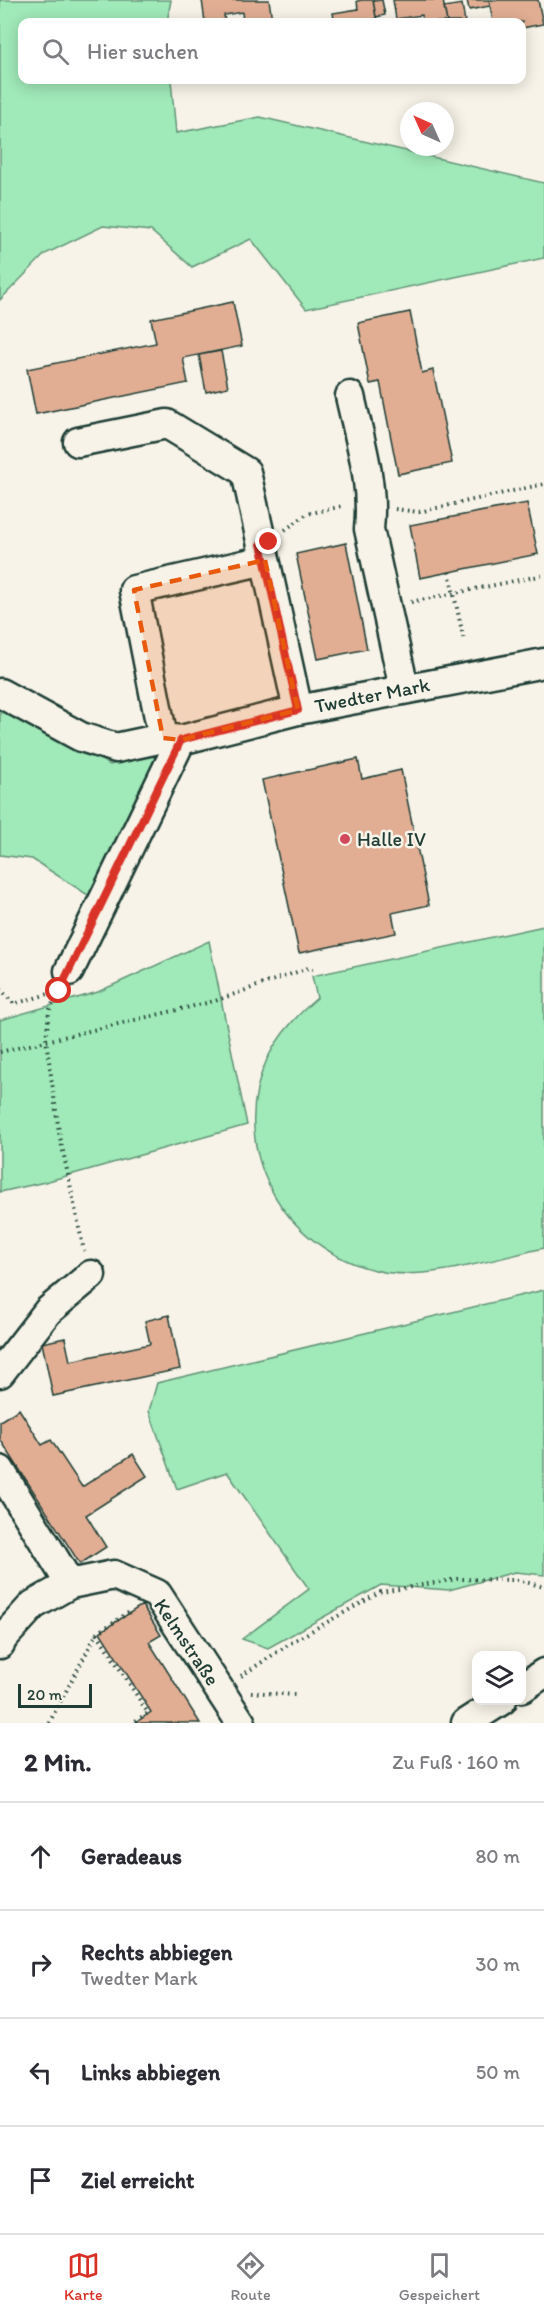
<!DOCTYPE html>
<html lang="de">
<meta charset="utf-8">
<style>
:root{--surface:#fff;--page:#f2f2f3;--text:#2b2b33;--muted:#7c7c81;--line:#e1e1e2;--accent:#d93025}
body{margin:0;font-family:Itim,sans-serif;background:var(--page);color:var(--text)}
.controls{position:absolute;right:18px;bottom:18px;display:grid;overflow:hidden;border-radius:12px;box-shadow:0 3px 15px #0003}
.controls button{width:54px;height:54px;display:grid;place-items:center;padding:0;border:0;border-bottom:2px solid var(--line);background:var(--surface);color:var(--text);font:30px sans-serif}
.compass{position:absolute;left:400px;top:102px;width:54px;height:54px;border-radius:50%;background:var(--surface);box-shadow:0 3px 15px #0003;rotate:315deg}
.scale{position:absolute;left:18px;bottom:15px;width:74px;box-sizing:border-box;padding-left:6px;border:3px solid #1f3d34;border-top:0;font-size:16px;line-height:21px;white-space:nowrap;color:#1f3d34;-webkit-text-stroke:4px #f7f3e8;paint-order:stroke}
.stop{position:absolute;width:18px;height:18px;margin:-14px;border:4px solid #d93025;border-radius:50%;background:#fff}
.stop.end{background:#d93025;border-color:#fff;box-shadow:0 2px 6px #0008}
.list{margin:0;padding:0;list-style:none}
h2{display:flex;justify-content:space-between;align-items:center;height:78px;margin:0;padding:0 24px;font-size:26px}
h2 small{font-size:20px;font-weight:400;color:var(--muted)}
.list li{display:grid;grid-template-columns:39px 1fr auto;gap:18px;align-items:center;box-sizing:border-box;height:108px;padding:0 24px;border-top:2px solid var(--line)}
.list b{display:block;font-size:22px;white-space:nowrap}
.list p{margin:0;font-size:20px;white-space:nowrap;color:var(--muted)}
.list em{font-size:20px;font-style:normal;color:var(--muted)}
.icon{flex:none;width:33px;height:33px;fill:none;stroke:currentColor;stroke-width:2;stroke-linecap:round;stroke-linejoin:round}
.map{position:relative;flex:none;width:544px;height:1723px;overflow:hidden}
.search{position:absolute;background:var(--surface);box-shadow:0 3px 15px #0003;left:18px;right:18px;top:18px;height:66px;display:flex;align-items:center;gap:15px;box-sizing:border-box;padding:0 21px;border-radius:12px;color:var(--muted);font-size:22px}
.sheet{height:510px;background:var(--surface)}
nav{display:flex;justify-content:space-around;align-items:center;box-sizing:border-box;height:84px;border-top:2px solid var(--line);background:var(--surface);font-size:16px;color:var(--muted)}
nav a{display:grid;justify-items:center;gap:3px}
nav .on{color:var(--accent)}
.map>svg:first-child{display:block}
</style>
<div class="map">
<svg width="544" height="1723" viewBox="0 0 544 1723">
<rect width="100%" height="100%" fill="#f7f3e8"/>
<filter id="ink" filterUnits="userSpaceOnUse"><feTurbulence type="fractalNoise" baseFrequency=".0167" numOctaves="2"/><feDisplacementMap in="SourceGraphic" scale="12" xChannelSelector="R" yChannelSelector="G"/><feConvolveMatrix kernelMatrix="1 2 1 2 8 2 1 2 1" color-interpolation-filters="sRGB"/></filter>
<g filter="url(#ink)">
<path fill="#a0e9b8" stroke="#609376" stroke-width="1.5" d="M 0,0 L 171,0 L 167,22 L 22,22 L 22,80 L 171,80 L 176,133 L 260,117 L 544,183 L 544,258 L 306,309 L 251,239 L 192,267 L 151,231 L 103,226 L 45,254 L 0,300 Z
M 0,704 L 110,765 L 147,754 L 163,761 L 97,901 L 32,859 L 0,855 Z
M 544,926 L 544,1248 C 498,1258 424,1282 379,1271 C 284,1251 225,1148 268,1057 C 280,1033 297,1015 317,998 L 312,976 Z
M 209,941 L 247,1125 L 45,1182 L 0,1192 L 0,1020 L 98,992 Z
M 544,1290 L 544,1575 L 515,1572 L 449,1590 L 381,1585 L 268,1648 L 242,1639 L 309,1589 L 227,1472 L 177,1489 L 149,1411 L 157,1383 Z"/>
<path fill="#e1ae94" stroke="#1f3d34" stroke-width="1.5" d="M 202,0 L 269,0 L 272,20 L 269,20 L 270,22 L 243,22 L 242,12 L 224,15 L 225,22 L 205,22 Z
M 362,0 L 373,0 L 377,22 L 314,22 L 334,19 L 333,13 L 358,9 L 357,1 Z
M 382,0 L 385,15 L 376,17 L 373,1 Z
M 393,0 L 443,0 L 447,22 L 423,22 L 422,15 L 396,19 Z
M 467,0 L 489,0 L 490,6 L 469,10 Z
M 489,0 L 538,0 L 543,24 L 522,28 L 522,22 L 493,22 Z
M 462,4 L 465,22 L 447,22 L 444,7 Z
M 233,302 L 242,346 L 183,358 L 188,383 L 36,414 L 27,369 L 156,343 L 151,319 Z
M 410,312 L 422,373 L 433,370 L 452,463 L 398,474 L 380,382 L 370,384 L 358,323 Z
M 221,351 L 228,387 L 206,392 L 199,355 Z
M 527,503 L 538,554 L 420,578 L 410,525 Z
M 346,543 L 367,649 L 318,659 L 296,554 Z
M 358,759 L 362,779 L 401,770 L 429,905 L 392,913 L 396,933 L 299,953 L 262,780 Z
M 169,1315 L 180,1369 L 53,1396 L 42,1343 L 65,1338 L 70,1361 L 150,1344 L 145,1321 Z
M 19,1409 L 42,1445 L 51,1440 L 82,1487 L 133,1454 L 147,1476 L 86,1515 L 106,1547 L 80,1564 L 0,1439 L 0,1421 Z
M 142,1605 L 161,1635 L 149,1642 L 200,1723 L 135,1723 L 151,1712 L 100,1632 Z"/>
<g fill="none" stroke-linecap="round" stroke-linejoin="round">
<defs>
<path id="minor" d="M 350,396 C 360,441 374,484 369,529 L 404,688
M 78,442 L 167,424 L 246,472 L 298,710
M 0,693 L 81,737 L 116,748 L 163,738 L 181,740 L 298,710 L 544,663
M 163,738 L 134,590 L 265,560
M 69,971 L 181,740
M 0,1373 L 48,1311 L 91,1275
M 0,1470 L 70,1584
M 0,1644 L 3,1638 L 33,1605 L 70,1584 L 114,1575 L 157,1594 L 241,1723
M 522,1688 L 544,1673
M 466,1723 L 502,1700"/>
</defs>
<use href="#minor" stroke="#1f3d34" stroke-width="33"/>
<path stroke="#1f3d34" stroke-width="4" stroke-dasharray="1.5 4.5" stroke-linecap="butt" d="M 395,509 L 419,512 L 544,484
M 285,530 L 307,514 L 343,506
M 449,572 L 464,640
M 411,602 L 544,575
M 0,989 L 14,1004 L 55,992
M 58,992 L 49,1011 L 46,1040 L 59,1132 L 84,1251
M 0,1052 L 215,1001 L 308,968 L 313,969
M 97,1633 L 148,1713 L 132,1723
M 241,1676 L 297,1639 L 381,1592 L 457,1579 L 518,1580 L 544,1587
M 251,1692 L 296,1695
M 49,1723 L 97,1633 L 131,1611"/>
<use href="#minor" stroke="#f7f3e8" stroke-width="28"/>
</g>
</g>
<g fill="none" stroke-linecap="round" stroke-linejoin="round" filter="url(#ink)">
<path stroke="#d93025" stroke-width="8" d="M 59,991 L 181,740 L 298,710 L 261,544 L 269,542"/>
</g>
<path fill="#e8590c" fill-opacity="0.2" stroke="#e8590c" stroke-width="4.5" stroke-dasharray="12 8" stroke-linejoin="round" d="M 265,560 L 298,710 L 181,740 L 163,738 L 134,590 Z"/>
<circle fill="#d1495b" stroke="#f7f3e8" stroke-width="2" cx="345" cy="839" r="6"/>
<g text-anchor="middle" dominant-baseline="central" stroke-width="5" stroke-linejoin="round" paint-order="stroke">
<g font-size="20" fill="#1f3d34" stroke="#f7f3e8">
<text transform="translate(372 695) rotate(-11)">Twedter Mark</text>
<text transform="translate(187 1642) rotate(56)">Kelmstraße</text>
</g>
<g font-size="20" fill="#1f3d34" stroke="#f7f3e8" text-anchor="start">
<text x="357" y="839">Halle IV</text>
</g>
</g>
</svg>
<div class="controls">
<button><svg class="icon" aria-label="layers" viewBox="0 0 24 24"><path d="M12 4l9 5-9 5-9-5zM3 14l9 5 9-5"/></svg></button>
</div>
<svg class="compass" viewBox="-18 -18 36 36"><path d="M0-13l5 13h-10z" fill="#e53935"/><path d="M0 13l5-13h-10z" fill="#7c7c81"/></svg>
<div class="scale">20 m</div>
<div class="stop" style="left:59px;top:991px"></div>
<div class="stop end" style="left:269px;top:542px"></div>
<div class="search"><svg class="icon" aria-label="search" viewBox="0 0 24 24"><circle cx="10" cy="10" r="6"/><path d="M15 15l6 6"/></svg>Hier suchen</div>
</div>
<section class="sheet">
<h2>2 Min.<small>Zu Fuß · 160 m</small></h2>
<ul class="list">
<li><svg class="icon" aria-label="ahead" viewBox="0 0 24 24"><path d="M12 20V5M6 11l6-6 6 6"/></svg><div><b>Geradeaus</b></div><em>80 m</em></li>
<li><svg class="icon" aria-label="right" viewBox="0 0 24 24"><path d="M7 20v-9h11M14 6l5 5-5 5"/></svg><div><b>Rechts abbiegen</b><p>Twedter Mark</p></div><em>30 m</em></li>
<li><svg class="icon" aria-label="left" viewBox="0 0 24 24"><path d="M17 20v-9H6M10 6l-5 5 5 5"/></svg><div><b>Links abbiegen</b></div><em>50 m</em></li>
<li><svg class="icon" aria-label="arrive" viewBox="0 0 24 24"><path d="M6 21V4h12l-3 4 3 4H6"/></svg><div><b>Ziel erreicht</b></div></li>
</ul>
</section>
<nav>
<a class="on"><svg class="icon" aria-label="map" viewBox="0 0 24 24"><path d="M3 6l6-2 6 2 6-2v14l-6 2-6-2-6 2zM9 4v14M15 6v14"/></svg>Karte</a>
<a><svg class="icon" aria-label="directions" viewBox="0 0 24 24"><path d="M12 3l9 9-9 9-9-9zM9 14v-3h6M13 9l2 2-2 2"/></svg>Route</a>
<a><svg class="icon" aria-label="saved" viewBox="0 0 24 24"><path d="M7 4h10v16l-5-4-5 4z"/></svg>Gespeichert</a>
</nav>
